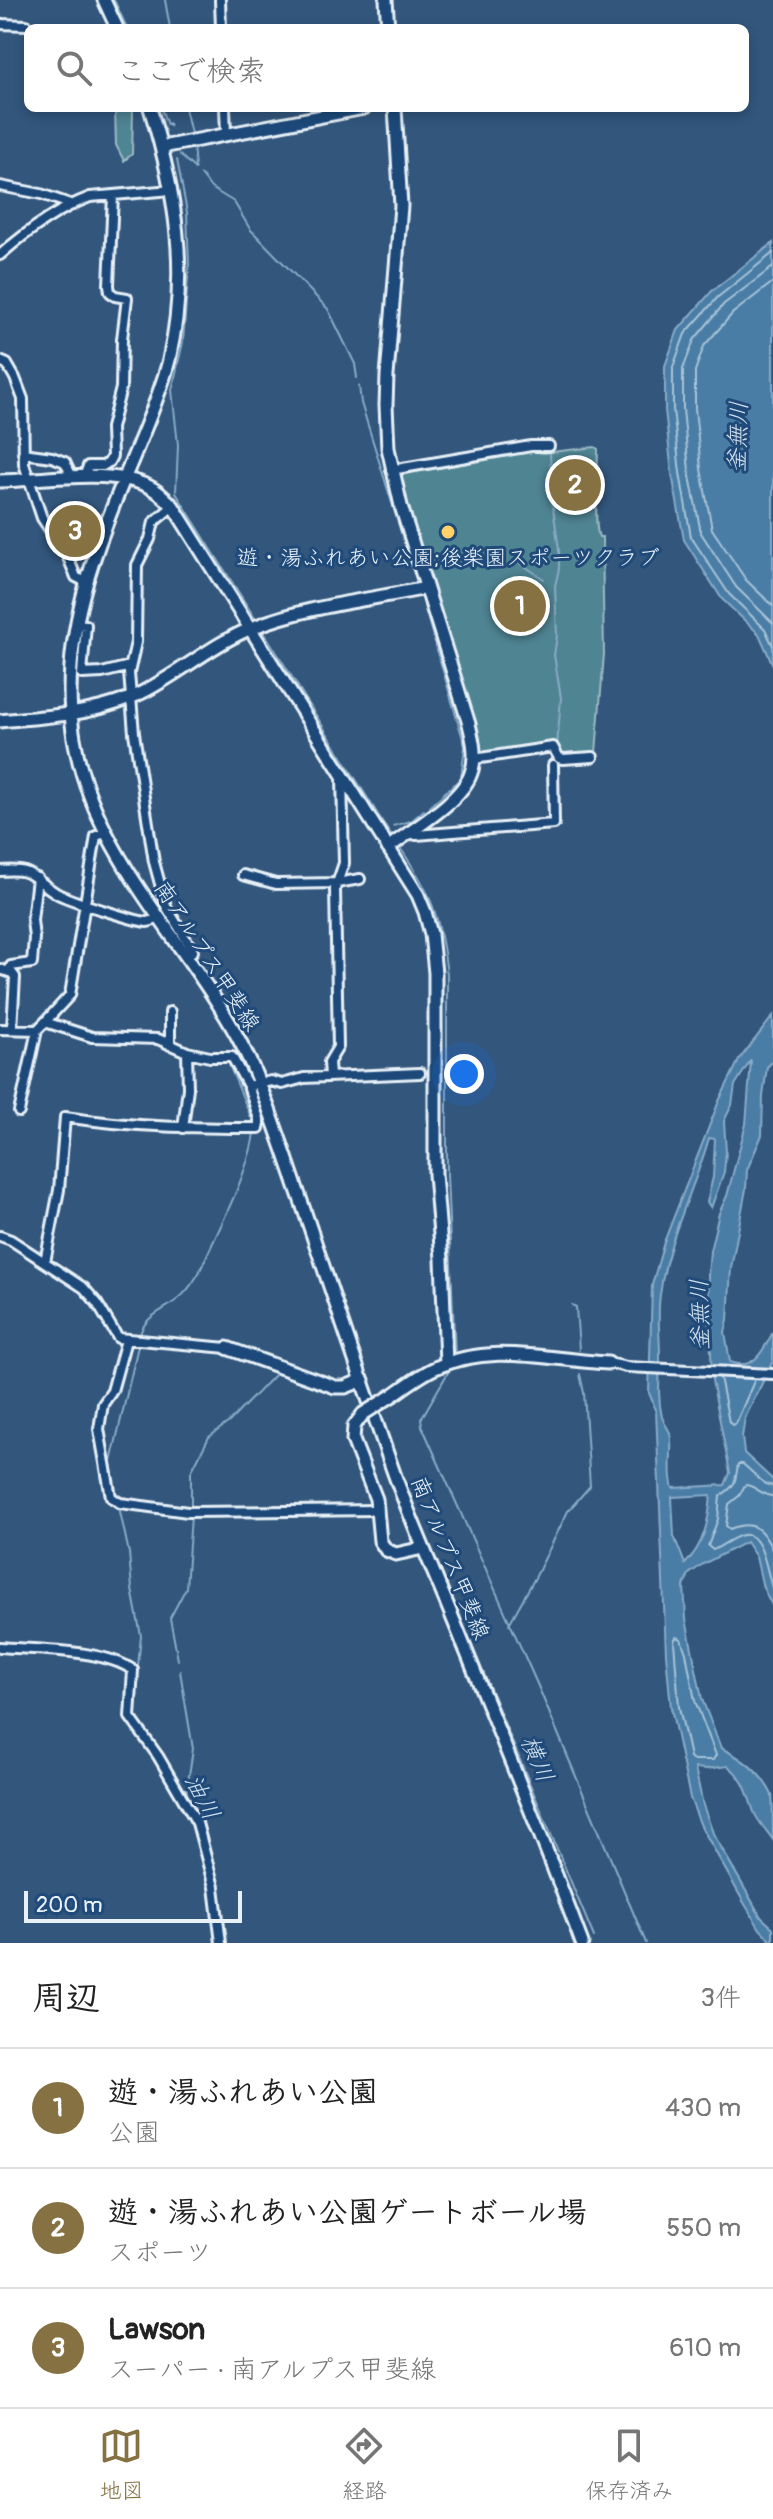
<!DOCTYPE html>
<html lang="ja">
<meta charset="utf-8">
<style>
:root{--surface:#fff;--page:#f6f6f6;--text:#222;--muted:#767676;--line:#e0e0e0;--accent:#857141}
body{margin:0;font-family:Pangolin,"Klee One",sans-serif;background:var(--page);color:var(--text)}
.scale{position:absolute;left:24px;bottom:20px;width:218px;box-sizing:border-box;padding-left:8px;border:4px solid #e8f1f8;border-top:0;font-size:22px;line-height:28px;white-space:nowrap;color:#e8f1f8;-webkit-text-stroke:6px #1f4a7a;paint-order:stroke}
.you{position:absolute;left:464px;top:1074px;width:28px;height:28px;margin:-20px;border:6px solid #fff;border-radius:50%;background:#1a73e8;box-shadow:0 0 0 12px #1a73e833}
.badge{display:grid;place-items:center;width:52px;height:52px;border-radius:50%;background:var(--accent);color:#fff;font-size:26px;font-weight:700}
.pin{position:absolute;translate:-50% -50%;border:4px solid #fff;box-shadow:0 2px 8px #0006}
.list{margin:0;padding:0;list-style:none}
h2{display:flex;justify-content:space-between;align-items:center;height:104px;margin:0;padding:0 32px;font-size:34px}
h2 small{font-size:26px;font-weight:400;color:var(--muted)}
.list li{display:grid;grid-template-columns:52px 1fr auto;gap:24px;align-items:center;box-sizing:border-box;height:120px;padding:0 32px;border-top:2px solid var(--line)}
.list b{display:block;font-size:30px;white-space:nowrap}
.list p{margin:0;font-size:26px;white-space:nowrap;color:var(--muted)}
.list em{font-size:26px;font-style:normal;color:var(--muted)}
.icon{flex:none;width:44px;height:44px;fill:none;stroke:currentColor;stroke-width:2;stroke-linecap:round;stroke-linejoin:round}
.map{position:relative;flex:none;width:773px;height:1943px;overflow:hidden}
.search{position:absolute;background:var(--surface);box-shadow:0 4px 12px #0003;left:24px;right:24px;top:24px;height:88px;display:flex;align-items:center;gap:20px;box-sizing:border-box;padding:0 28px;border-radius:12px;color:var(--muted);font-size:30px}
.sheet{height:464px;background:var(--surface)}
nav{display:flex;justify-content:space-around;align-items:center;box-sizing:border-box;height:112px;border-top:2px solid var(--line);background:var(--surface);font-size:22px;color:var(--muted)}
nav a{display:grid;justify-items:center;gap:4px}
nav .on{color:var(--accent)}
.map>svg:first-child{display:block}
</style>
<div class="map">
<svg width="773" height="1943" viewBox="0 0 773 1943">
<rect width="100%" height="100%" fill="#32567c"/>
<filter id="ink" filterUnits="userSpaceOnUse"><feTurbulence type="fractalNoise" baseFrequency=".0125" numOctaves="2"/><feDisplacementMap in="SourceGraphic" scale="16" xChannelSelector="R" yChannelSelector="G"/><feConvolveMatrix kernelMatrix="1 2 1 2 8 2 1 2 1" color-interpolation-filters="sRGB"/></filter>
<g filter="url(#ink)">
<path fill="#4f8492" stroke="#9cbac5" stroke-width="2" d="M 115,108 L 131,108 L 133,112 L 132,154 L 124,161 L 116,145 Z
M 595,447 L 598,449 C 598,468 593,524 599,537 L 602,537 L 604,654 L 596,753 L 562,755 L 559,748 L 481,754 L 406,504 L 399,475 L 532,451 L 543,453 Z"/>
<path fill="#497da6" stroke="#89abc7" stroke-width="2" fill-rule="evenodd" d="M 773,243 L 773,665 L 759,634 L 722,599 L 684,540 L 672,474 L 665,410 L 665,366 L 678,330 L 712,291 Z
M 773,1016 L 773,1061 L 767,1067 L 763,1096 L 762,1135 L 747,1170 L 746,1189 L 731,1268 L 728,1320 L 725,1332 L 730,1362 C 754,1371 763,1351 773,1332 L 773,1361 L 745,1418 L 742,1437 L 744,1453 L 773,1480 L 773,1607 L 763,1588 L 756,1557 L 746,1542 L 703,1564 L 689,1574 L 684,1586 L 686,1619 L 702,1699 L 721,1748 C 742,1758 762,1773 772,1795 C 773,1807 773,1827 773,1840 C 767,1831 758,1822 754,1812 C 747,1793 745,1779 728,1766 L 706,1769 L 695,1768 L 703,1805 L 713,1833 L 761,1917 L 773,1928 L 773,1943 L 760,1929 L 743,1901 L 701,1826 L 690,1798 L 671,1708 L 666,1654 L 656,1410 L 649,1393 L 652,1285 L 664,1242 L 719,1101 L 739,1060 ZM 751,1060 L 746,1124 L 727,1196 L 719,1213 L 710,1251 L 708,1275 L 712,1380 L 730,1473 L 725,1485 L 673,1488 C 667,1469 674,1446 670,1433 C 668,1428 664,1423 662,1417 C 657,1396 660,1377 660,1356 C 660,1336 657,1315 660,1295 C 667,1239 694,1191 709,1138 L 715,1139 L 713,1177 L 707,1202 L 711,1208 L 724,1172 L 726,1152 L 724,1121 L 732,1105 L 735,1085 ZM 711,1495 C 709,1520 704,1545 685,1564 L 674,1536 L 672,1497 Z"/>
<g fill="none" stroke-linecap="round" stroke-linejoin="round">
<path stroke="#a8c3d7" stroke-width="2" d="M 773,253 L 718,297 L 685,334 L 673,367 L 673,409 L 680,473 L 691,537 L 729,594 L 765,629 L 773,646
M 773,267 L 724,304 L 694,340 L 683,369 L 683,409 L 689,471 L 701,533 L 736,587 L 773,623
M 773,282 L 733,313 L 704,346 L 695,371 L 695,408 L 701,469 L 712,529 L 746,580 L 773,606
M 720,1377 L 729,1422 L 732,1425 L 736,1423 L 755,1379
M 773,1486 L 765,1484 L 743,1464 L 738,1464 C 735,1483 736,1486 720,1496 L 718,1519 L 708,1546 L 713,1550 C 722,1546 733,1537 743,1535 C 764,1531 767,1577 773,1590
M 773,1496 C 762,1496 755,1485 745,1485 L 739,1496 L 729,1504 L 726,1526 L 730,1529 C 755,1519 763,1530 773,1551
M 676,1637 L 681,1639 L 686,1653 L 695,1701 L 716,1755 L 713,1760 L 693,1760 L 690,1757 L 679,1707 L 674,1641 Z"/>
<path stroke="#89abc7" stroke-width="2" d="M 114,0 L 127,28
M 165,0 L 170,28
M 161,108 L 167,125 L 169,123 L 170,126
M 185,108 L 192,138
M 193,144 L 195,168
M 180,155 L 195,169
M 177,160 L 187,212 L 189,265 L 183,342 L 172,390 L 178,445 L 176,493 L 256,620
M 201,175 L 211,188 L 234,202 L 250,229 L 328,309 L 355,364 L 357,378
M 359,386 L 361,403 L 414,574
M 550,451 L 552,500 L 559,550 L 559,569 L 555,586 L 557,636 L 554,655 L 561,698 L 557,746
M 517,561 L 544,579
M 424,606 L 465,746 L 461,778 L 430,806
M 262,629 L 392,837
M 393,826 L 411,821 L 424,810
M 398,845 C 432,892 440,917 447,974 L 447,1175 L 455,1355
M 230,1067 L 253,1122
M 572,1305 L 576,1307 L 579,1350
M 140,1335 C 145,1315 164,1311 178,1299 C 187,1292 193,1283 199,1273 C 216,1234 249,1173 254,1133
M 450,1369 L 421,1419 L 422,1426 L 538,1686 L 646,1943
M 115,1496 L 111,1462 L 138,1346
M 119,1507 L 129,1553 L 132,1589 L 141,1636 L 138,1666
M 191,1508 L 191,1472 L 209,1437 L 229,1422 L 277,1372
M 450,1593 L 594,1937
M 509,1624 L 536,1576 L 568,1511 L 590,1486 L 584,1393 L 580,1374
M 178,1660 L 170,1618 L 186,1588 L 191,1516
M 180,1671 L 193,1749 L 186,1795
M 134,1712 L 149,1737
M 178,1783 L 199,1819
M 202,1825 L 218,1886 L 226,1943"/>
<defs>
<path id="street" d="M 220,0 L 221,28
M 0,24 L 26,25
M 225,108 L 226,134
M 0,186 L 41,194 L 73,205
M 0,255 C 25,233 58,209 90,197 L 172,190
M 0,361 L 7,364 L 15,378 L 23,399 L 24,464 L 42,518 L 67,555 L 76,577 L 86,582
M 23,453 L 52,457 L 65,462 L 72,477
M 391,470 L 531,446 L 549,446
M 84,477 L 88,466 L 103,466 L 109,462 L 112,456 L 111,428 L 121,388 L 122,339 L 127,298 L 115,296 L 110,292 L 109,285 L 113,195
M 173,506 L 154,522 L 150,539 L 137,565 L 136,642 L 129,673 L 134,733 L 154,862 L 166,906 L 193,951 L 185,956
M 76,624 L 86,625 L 82,674 L 102,673 L 130,666
M 474,759 L 553,747 L 559,758 L 563,759 L 593,757
M 408,832 L 416,835 L 554,824 L 553,765
M 0,871 C 35,868 30,877 56,893 C 68,900 135,921 147,922 C 150,922 157,919 160,918
M 243,875 L 276,884 L 337,883 L 360,879
M 0,969 L 12,973 L 15,977 L 12,1029
M 9,972 L 11,966 L 32,963 L 34,938 L 32,920 L 37,878
M 45,1022 L 70,995 L 96,836 L 106,833
M 0,1029 L 37,1030
M 170,1045 L 170,1012
M 330,1076 L 329,1062 L 338,1047 L 335,889 L 344,863 L 342,777
M 19,1112 L 37,1030 L 45,1022 L 92,1037 L 158,1039 L 187,1052 L 210,1057 L 232,1057 L 248,1086 L 271,1081 L 282,1084 L 304,1078 L 420,1073
M 183,1128 L 188,1088 L 187,1052
M 0,1236 L 11,1240 L 84,1288 L 97,1303 L 118,1338 L 227,1348
M 45,1262 L 59,1190 L 65,1117 C 129,1127 194,1128 259,1128 L 259,1119 L 248,1086
M 126,1340 L 112,1391 L 103,1404 L 99,1429 L 111,1497 L 120,1503 L 188,1512 L 378,1510
M 608,1363 L 627,1367 L 773,1374
M 0,1647 C 37,1650 103,1649 133,1670 L 130,1717 L 158,1756 L 197,1823 L 214,1887 L 221,1943"/>
<path id="secondary" d="M 104,0 L 117,28
M 386,0 L 388,28
M 150,108 C 176,193 189,272 169,360 C 161,392 147,423 135,453 C 97,544 57,638 74,738 C 95,866 201,952 252,1066 C 270,1108 284,1152 299,1195 C 331,1289 362,1383 395,1476 C 414,1528 437,1579 458,1631 C 500,1735 543,1838 582,1943
M 162,147 L 364,108
M 0,481 C 39,480 108,469 143,484 C 155,488 164,497 173,506 L 418,895 L 425,912 L 431,934 L 435,973 L 435,1174 L 442,1259 L 446,1364
M 0,721 C 48,716 99,715 143,692 C 180,673 214,643 254,627 C 308,606 369,600 426,588
M 388,848 C 411,830 462,801 471,773 C 477,757 473,740 469,724 L 401,506 L 388,448 L 386,405 L 387,376 L 401,206 L 395,108
M 227,1348 L 335,1387 L 345,1387 L 363,1380
M 393,1395 C 407,1385 420,1375 435,1368 C 492,1342 549,1360 608,1363
M 363,1414 L 354,1426 L 353,1440 L 376,1499 L 380,1541 L 386,1550 L 396,1554 L 423,1548"/>
</defs>
<use href="#street" stroke="#e8f1f8" stroke-width="14"/>
<use href="#secondary" stroke="#e8f1f8" stroke-width="17"/>
<use href="#street" stroke="#1f4a7a" stroke-width="8"/>
<use href="#secondary" stroke="#1f4a7a" stroke-width="11"/>
<defs>
<path id="secondary-bridge" d="M 363,1414 L 393,1395"/>
</defs>
<use href="#secondary-bridge" stroke="#e8f1f8" stroke-width="17" stroke-linecap="butt"/>
<use href="#secondary-bridge" stroke="#1f4a7a" stroke-width="11"/>
</g>
</g>
<circle fill="#ffd166" stroke="#1f4a7a" stroke-width="3" cx="448" cy="532" r="8"/>
<g text-anchor="middle" dominant-baseline="central" stroke-width="6" stroke-linejoin="round" paint-order="stroke">
<g font-size="22" fill="#e8f1f8" stroke="#1f4a7a">
<text x="448" y="558">遊・湯ふれあい公園;後楽園スポーツクラブ</text>
</g>
<g font-size="22" fill="#e8f1f8" stroke="#1f4a7a">
<text transform="translate(207 956) rotate(57)">南アルプス甲斐線</text>
<text transform="translate(450 1558) rotate(68)">南アルプス甲斐線</text>
</g>
<g font-size="24" font-style="italic" fill="#d0e0ec" stroke="#1f4a7a">
<text transform="translate(738 437) rotate(-88)">釜無川</text>
<text transform="translate(700 1315) rotate(-91)">釜無川</text>
<text transform="translate(537 1759) rotate(67)">横川</text>
<text transform="translate(202 1797) rotate(63)">油川</text>
</g>
</g>
</svg>
<div class="scale">200 m</div>
<div class="you"></div>
<div class="pin badge" style="left:520px;top:606px">1</div>
<div class="pin badge" style="left:575px;top:485px">2</div>
<div class="pin badge" style="left:75px;top:531px">3</div>
<div class="search"><svg class="icon" aria-label="search" viewBox="0 0 24 24"><circle cx="10" cy="10" r="6"/><path d="M15 15l6 6"/></svg>ここで検索</div>
</div>
<section class="sheet">
<h2>周辺<small>3件</small></h2>
<ul class="list">
<li><span class="badge">1</span><div><b>遊・湯ふれあい公園</b><p>公園</p></div><em>430 m</em></li>
<li><span class="badge">2</span><div><b>遊・湯ふれあい公園ゲートボール場</b><p>スポーツ</p></div><em>550 m</em></li>
<li><span class="badge">3</span><div><b>Lawson</b><p>スーパー · 南アルプス甲斐線</p></div><em>610 m</em></li>
</ul>
</section>
<nav>
<a class="on"><svg class="icon" aria-label="map" viewBox="0 0 24 24"><path d="M3 6l6-2 6 2 6-2v14l-6 2-6-2-6 2zM9 4v14M15 6v14"/></svg>地図</a>
<a><svg class="icon" aria-label="directions" viewBox="0 0 24 24"><path d="M12 3l9 9-9 9-9-9zM9 14v-3h6M13 9l2 2-2 2"/></svg>経路</a>
<a><svg class="icon" aria-label="saved" viewBox="0 0 24 24"><path d="M7 4h10v16l-5-4-5 4z"/></svg>保存済み</a>
</nav>
